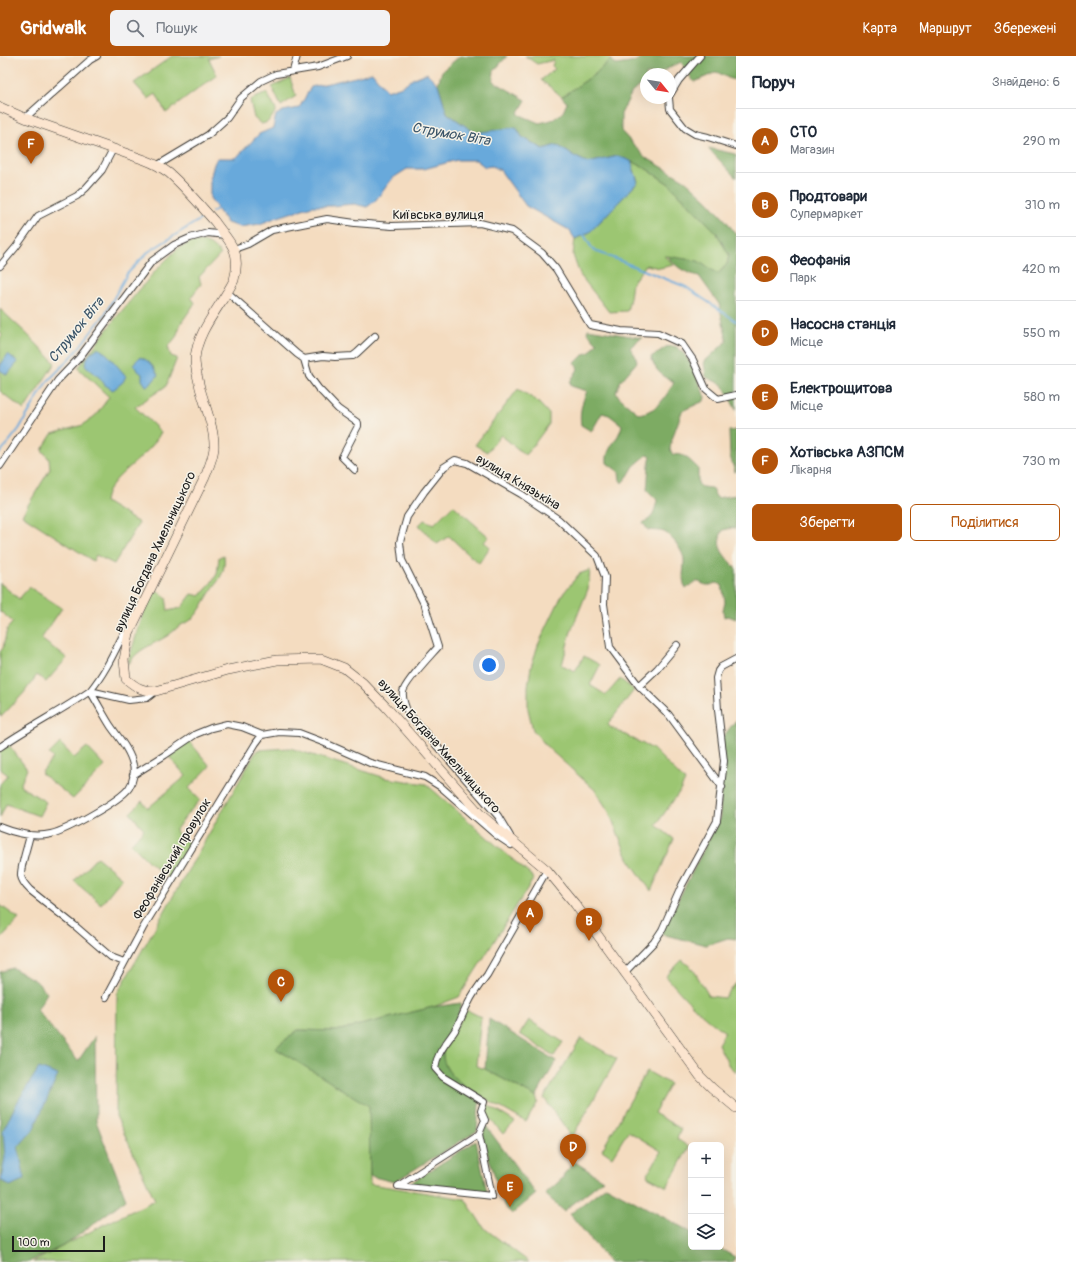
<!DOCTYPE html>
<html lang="uk">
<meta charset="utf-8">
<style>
:root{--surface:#fff;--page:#f2f2f3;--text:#1f2937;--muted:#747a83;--line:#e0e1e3;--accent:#b45309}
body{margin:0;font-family:Pangolin,sans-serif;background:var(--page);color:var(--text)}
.controls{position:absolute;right:12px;bottom:12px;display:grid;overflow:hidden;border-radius:6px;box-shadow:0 4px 16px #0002}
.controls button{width:36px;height:36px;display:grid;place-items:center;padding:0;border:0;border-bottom:1px solid var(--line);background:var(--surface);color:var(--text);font:20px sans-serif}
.compass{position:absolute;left:640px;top:12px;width:36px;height:36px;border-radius:50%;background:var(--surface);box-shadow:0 4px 16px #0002;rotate:120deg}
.scale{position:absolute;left:12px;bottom:10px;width:93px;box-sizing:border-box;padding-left:4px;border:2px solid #1c1c1c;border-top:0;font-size:11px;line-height:14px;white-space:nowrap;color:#1c1c1c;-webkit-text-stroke:3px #f7f3e8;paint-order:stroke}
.you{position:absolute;left:489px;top:609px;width:14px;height:14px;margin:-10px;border:3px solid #fff;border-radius:50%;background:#1a73e8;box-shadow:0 0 0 6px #1a73e833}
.badge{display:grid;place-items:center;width:26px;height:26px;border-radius:50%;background:var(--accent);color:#fff;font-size:13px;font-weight:700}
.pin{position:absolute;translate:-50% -33px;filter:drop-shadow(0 1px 2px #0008)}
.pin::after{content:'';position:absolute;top:21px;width:14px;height:12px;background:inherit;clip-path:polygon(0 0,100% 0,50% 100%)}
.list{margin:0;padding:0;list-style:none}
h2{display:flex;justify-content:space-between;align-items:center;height:52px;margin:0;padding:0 16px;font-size:17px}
h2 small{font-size:13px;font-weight:400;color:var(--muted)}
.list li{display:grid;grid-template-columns:26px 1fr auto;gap:12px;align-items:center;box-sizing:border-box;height:64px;padding:0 16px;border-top:1px solid var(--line)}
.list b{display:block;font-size:15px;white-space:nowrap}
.list p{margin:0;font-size:13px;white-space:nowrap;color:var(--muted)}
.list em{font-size:13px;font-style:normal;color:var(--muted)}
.actions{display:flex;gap:8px;padding:12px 16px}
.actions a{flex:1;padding:9px 0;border:1px solid var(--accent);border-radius:6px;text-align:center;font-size:14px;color:var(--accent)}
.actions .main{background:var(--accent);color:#fff}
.icon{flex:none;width:22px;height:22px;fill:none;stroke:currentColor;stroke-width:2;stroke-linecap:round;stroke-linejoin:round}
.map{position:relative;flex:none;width:736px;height:1206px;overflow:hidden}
header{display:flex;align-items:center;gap:24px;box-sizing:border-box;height:56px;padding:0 20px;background:var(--accent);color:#fff}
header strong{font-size:19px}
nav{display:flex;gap:22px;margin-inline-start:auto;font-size:14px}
.search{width:280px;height:36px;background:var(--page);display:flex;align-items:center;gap:10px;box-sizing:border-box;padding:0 14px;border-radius:6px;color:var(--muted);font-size:15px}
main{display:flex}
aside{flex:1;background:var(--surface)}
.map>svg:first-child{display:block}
</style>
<header>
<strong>Gridwalk</strong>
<div class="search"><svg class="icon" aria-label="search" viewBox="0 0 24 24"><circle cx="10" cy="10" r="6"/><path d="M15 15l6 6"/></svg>Пошук</div>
<nav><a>Карта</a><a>Маршрут</a><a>Збережені</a></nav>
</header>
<main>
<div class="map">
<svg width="736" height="1206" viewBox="0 0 736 1206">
<rect width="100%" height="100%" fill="#f7f3e8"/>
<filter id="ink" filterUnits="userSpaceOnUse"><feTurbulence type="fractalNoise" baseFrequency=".025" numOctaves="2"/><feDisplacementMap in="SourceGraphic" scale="8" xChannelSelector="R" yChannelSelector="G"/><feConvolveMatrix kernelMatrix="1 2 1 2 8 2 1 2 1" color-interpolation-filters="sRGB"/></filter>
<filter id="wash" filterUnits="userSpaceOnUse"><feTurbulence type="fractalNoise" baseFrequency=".012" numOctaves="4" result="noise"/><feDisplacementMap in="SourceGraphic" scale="16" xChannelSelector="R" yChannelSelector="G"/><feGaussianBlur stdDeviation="0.9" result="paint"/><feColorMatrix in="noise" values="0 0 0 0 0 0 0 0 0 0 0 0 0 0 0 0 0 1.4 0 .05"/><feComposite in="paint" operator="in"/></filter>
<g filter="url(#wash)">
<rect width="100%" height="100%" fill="#f4dcc0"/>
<path fill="#9cc672" stroke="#5c7147" d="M 172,0 L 219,0 L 209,3 L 217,19 L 166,57 L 156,38 L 148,43 L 134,27 Z
M 525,0 L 582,0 L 584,1 L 586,0 L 608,0 L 611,3 L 595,18 L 562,41 C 555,34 548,30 541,24 L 555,13 L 552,10 L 554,4 L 537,8 Z
M 290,22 L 296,40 L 281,50 L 272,31 Z
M 267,37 L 276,54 C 272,61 270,67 261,68 L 254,62 L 250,44 Z
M 631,105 L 642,110 L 669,128 L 716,176 L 729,199 L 727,208 L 718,218 C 701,208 683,203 664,200 L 674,209 L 660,212 L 646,209 L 632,227 L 630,242 L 627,255 L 609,256 L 580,219 L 573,199 L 575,183 L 590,176 L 638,126 Z
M 190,186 C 208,185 208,187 221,198 L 199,221 L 201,228 L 191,241 L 195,247 L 181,267 L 176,281 L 168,291 L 171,300 L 177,302 L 166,330 L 135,351 L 161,376 C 157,383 152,391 146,396 C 133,410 107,425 105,446 L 139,467 L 114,508 L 96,499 L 93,505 L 22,459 L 50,413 L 49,403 L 42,394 L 52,378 L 83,369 L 96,359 L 109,341 L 78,312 L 115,263 L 156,214 L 176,194 Z
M 0,253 L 27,278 L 55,307 L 24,354 L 0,335 L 0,284 L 2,278 L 0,276 Z
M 518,333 L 536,344 L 549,358 L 549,368 L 532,391 L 525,399 L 501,379 L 487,396 L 475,389 Z
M 453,449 L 489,481 L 484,486 L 490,491 L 479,507 L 468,498 L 449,480 L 437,488 L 419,469 L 424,464 L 434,468 Z
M 224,499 C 226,516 220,522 211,535 C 205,544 200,556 192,563 C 189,566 185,567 181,569 C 176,572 172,577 167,580 C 151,590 138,592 128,609 L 129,602 L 144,555 L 155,533 L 166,541 L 168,555 L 181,552 L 192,538 L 200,540 L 209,530 L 217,518 L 219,501 Z
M 590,514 L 588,533 L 571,575 L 562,609 L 575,615 L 584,600 L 600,609 L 590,629 L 606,639 L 620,623 L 634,634 L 608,668 L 610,671 L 653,693 L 685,725 L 680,735 L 656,769 L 674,783 L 651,835 L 628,802 L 609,756 L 595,734 L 548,692 L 533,674 L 528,653 L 528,630 L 531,611 L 538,589 L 562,539 L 579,518 Z
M 0,527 L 19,543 L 29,531 L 62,552 L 41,583 L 67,602 L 46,626 L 37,619 L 23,638 L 2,660 L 0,659 L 0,596 L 3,592 L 7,573 L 13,566 L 1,556 L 0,557 Z
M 189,685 L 210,710 L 189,732 L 200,744 L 185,761 L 175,775 L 191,789 L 170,823 L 149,806 L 131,788 L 144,773 L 130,757 L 142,745 L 148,752 L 186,720 L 169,701 Z
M 60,687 L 74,702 L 87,691 L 105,710 L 73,743 L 41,717 L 53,702 L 49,698 Z
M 9,689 L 27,713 L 20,730 L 46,746 L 39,760 L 6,748 L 0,762 L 0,728 L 8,719 L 0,713 L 0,695 Z
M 290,692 L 386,722 L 426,728 L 534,822 L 459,941 L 433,951 L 336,975 L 298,974 L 275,992 L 370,1050 L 370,1128 L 465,1143 L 484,1172 L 529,1206 L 33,1206 L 105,1168 L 155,1144 L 116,1060 L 117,938 L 257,694 Z
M 97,801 L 122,822 L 101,848 L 74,825 Z
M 0,849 L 19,863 L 0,883 Z
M 682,904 L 693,913 L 709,940 L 724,942 L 736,927 L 736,1016 L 729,1010 L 718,988 L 725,976 C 702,961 683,941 666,920 Z
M 467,954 L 481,961 L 476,1010 L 485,1013 L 536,1041 L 538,1046 L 526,1066 L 465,1031 L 450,1018 L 443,1005 L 443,992 Z
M 529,964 L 563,986 L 554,1000 L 520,978 Z
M 581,982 L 617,1003 L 572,1081 L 544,1042 Z
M 647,1015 L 670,1028 L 654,1057 L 681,1073 L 677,1083 L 689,1091 L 667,1131 L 647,1120 L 661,1095 L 628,1075 L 612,1101 L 602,1094 Z
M 488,1049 L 515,1066 L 503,1078 L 484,1056 Z"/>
<path fill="#7dab64" stroke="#4c6440" d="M 460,0 L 507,0 L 494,15 L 493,25 L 526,44 L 518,58 L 539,67 L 548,65 L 554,63 L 563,56 L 567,47 L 562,41 L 595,18 L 611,3 L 616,9 L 630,7 L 649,0 L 736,0 L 736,24 L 730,23 L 717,16 L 694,26 L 681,6 L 657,18 L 646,18 L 646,26 L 632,36 L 621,58 L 621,75 L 645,101 L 686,125 L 707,144 L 728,167 L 736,179 L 736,354 L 723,329 L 706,321 L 704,306 L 727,285 L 719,248 L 699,220 C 685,217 676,211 667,200 L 698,205 L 718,218 L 727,208 L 729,199 L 716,176 L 669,128 L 642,110 L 618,100 L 588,107 L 572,99 L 557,89 L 543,93 L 522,81 L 516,72 L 475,77 L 447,57 L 438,28 L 442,15 Z
M 708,92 L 735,98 L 736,100 L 736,122 Z
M 588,273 L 642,282 L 636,286 L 630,292 L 635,299 L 637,306 L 620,326 L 616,336 L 619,341 L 639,358 C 658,355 665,342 674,326 C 660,318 656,316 651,301 L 666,291 L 675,290 C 691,300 698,324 705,341 L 704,345 L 682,355 C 678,368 672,380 670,393 L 673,399 C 684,396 690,405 698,412 L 698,428 L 702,431 L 711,432 L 717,442 L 736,439 L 736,472 L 732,472 L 723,474 C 713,492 726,500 736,513 L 736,563 L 728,560 L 724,561 L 723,555 L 725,546 L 722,529 L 716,527 C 714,527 712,529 710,529 C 698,530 701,519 686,533 C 681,524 684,515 684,505 C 685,497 671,479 664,476 C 659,474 653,475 648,474 L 643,467 C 644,466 646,465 648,464 C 654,459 656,450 657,444 L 647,434 L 649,409 L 651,400 L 648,398 L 634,410 L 628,420 L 622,427 L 620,424 L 619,416 L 607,407 C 605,391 619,385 622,369 L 609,359 L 602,357 L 593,373 L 591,375 L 581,369 C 579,357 582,346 587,335 L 571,330 L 570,326 L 578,313 L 575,307 L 583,299 L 590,296 L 597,287 L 587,276 Z
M 736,374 L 736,416 L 735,416 L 730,400 L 729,375 Z
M 736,664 L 736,883 L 728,882 L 706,889 L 661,878 L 720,761 L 722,682 Z
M 13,912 L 36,925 L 47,937 L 37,954 L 78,1005 L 95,980 L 96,1065 L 126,1143 L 67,1188 L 29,1206 L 0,1206 L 0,916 Z
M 461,947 C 459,957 457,968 453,977 C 450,983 443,987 443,993 C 440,1017 464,1030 482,1040 L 479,1049 L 477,1075 L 394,1126 L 370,1120 L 369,1050 L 275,992 L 298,974 L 336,975 L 433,951 Z
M 489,963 L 556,1005 L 536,1041 L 485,1013 Z
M 486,1070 L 536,1138 L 512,1158 L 504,1149 L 482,1080 Z
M 476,1085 L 487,1136 L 409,1128 Z
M 575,1106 L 603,1124 L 564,1155 L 545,1138 L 564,1121 L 563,1119 Z
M 606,1130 L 691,1176 L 691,1191 L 717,1191 L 735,1201 L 733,1206 L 609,1206 L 570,1158 Z"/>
<path fill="#68a9db" stroke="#42627c" d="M 372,16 L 387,35 L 402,30 L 414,22 L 427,17 L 438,28 L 447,57 L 475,77 L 516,71 L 522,81 L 543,93 L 557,89 L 572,99 L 588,107 L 618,100 L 631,105 L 638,126 L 590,176 L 575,183 L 569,174 L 526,150 L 500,114 L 492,110 L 485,111 L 476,104 L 457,104 L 424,113 L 407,113 L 393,122 L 375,145 L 367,151 L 354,148 L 332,150 L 312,150 L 275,162 L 260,168 L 240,171 L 227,167 L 210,142 L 210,123 L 214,108 L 217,102 L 236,102 L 259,78 L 273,72 L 276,59 L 283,55 L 299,52 L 311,31 L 360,20 Z
M 98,292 L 107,298 L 126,320 L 123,326 L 113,334 L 105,329 L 100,322 L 85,309 C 86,301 92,295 98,292 Z
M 8,298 L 18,306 L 7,319 L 0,314 L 0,310 Z
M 140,301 C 150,305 153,310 158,319 L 150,329 L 146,330 L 142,324 L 142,318 L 137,314 L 133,308 Z
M 39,1012 L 58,1019 L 33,1074 L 18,1091 L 25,1123 L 10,1130 L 1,1124 L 5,1101 L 3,1074 L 18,1045 Z"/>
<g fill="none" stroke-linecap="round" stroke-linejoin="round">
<path stroke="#68a9db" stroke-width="2" d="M 212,156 L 219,152
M 583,177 L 593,194 L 686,231 L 736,265
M 0,397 L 19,373 L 46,327 L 74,298 L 105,258 L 127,218 L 148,196 L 201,163"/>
</g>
</g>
<g filter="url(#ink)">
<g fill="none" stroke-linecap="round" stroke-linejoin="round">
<defs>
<path id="street" d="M 293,15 L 297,0
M 670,39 L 679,24 L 700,0
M 669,42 L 670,53 L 685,72 L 695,78 L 708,81 L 736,90
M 25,62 L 90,4 L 97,0
M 158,109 L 208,79 L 227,62 L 241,42 L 261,25 L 276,18 L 318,11 L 347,0
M 234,193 L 248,188 L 272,174 L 327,163 L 355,167 L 392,170 L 480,167 L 512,175 L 542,197 L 556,213 L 590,269 L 621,275 L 658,277 L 682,288 L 693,304 L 706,333 L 718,343 L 736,339
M 0,210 L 16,191 L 38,160 L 77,140 L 86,132 L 102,114 L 113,93
M 227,236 L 297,298 L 304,303 L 309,320 L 318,332 L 338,353 L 358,367 L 358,370 L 342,401 L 355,414
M 304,303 L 323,300 L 335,301 L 353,300 L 357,297 L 375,280
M 0,410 L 58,324 L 79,302 L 152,205 L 174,189 L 190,182 L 208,177 L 225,179
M 639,630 L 657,613 L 677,589
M 0,691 C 29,671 61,655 90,635 L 129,644 L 147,642 L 156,635
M 133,719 L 165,699 L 196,678 L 211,672 L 227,668 L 242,671 L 262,679 L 279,676 L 299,677 L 325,687 L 370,707 L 425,721 L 441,731 L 496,779 L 511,789
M 0,771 C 15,777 34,782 51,778 C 67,774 120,745 129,732 C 133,726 135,716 133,709 C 130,694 118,681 110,669 C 103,658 97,646 90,635 C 104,618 113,599 123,579 L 129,577
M 30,779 C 28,789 20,811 21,820 C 22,826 26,830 30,834 L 74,869 L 111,901 L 124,906
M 510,780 L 498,760 L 408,657 C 405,650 402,643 403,636 C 405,626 431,599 438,591 L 425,550 L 402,504 L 400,486 L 407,461 L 424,436 L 444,411 L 455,404 L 467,407 L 521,438 L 558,463 L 597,500 L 605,521 L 604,548 L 610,591 L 639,630 L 669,659 L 722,731
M 624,917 L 654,886 L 662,874 L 682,829 L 717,765 L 724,705 L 718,654 L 716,622 L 718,615 L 721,611 L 736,603
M 106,941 L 143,872 L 256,687 L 262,679
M 479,1078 L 492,1140 L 398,1130 L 479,1078 L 485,1064 L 481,1055 L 484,1046 L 443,1021 L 435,1012 C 437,995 449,985 457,971 C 461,963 464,955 468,948 C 473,937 480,928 487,919 L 547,814"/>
<path id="secondary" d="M 0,51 L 25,62 L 145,104 C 153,107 161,111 169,117 C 186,132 200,149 215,166 C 221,175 230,184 234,194 C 238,204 237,213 234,224 C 222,249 197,274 195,303 C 195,313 198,322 200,332 C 205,350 215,374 214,392 C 213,402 209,411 205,421 L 129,577 L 124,604 L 126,623 C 137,632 142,635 156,635 L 228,614 L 277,604 L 321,603 L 344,612 L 363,627 L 386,651 L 480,758 L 547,814 L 575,848 L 700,1020 L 712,1032 L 736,1052"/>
</defs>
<use href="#street" stroke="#3c3935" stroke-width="8"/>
<use href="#secondary" stroke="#3c3935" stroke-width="10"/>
<use href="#street" stroke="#fff" stroke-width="6"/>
<use href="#secondary" stroke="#fce5cf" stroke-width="9"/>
</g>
</g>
<g text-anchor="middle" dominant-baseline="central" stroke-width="3" stroke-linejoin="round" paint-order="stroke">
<g font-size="13" fill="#1c1c1c" stroke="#f7f3e8">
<text x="438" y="159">Київська вулиця</text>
<text transform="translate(518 426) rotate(31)">вулиця Князькіна</text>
<text transform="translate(155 496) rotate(-65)">вулиця Богдана Хмельницького</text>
<text transform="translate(439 690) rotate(48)">вулиця Богдана Хмельницького</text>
<text transform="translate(172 803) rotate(-59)">Феофанівський провулок</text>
</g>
<g font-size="14" font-style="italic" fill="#3a5468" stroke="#f7f3e8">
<text transform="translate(451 78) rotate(10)">Струмок Віта</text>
<text transform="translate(76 274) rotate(-51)">Струмок Віта</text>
</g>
</g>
</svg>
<div class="controls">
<button>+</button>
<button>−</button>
<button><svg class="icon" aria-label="layers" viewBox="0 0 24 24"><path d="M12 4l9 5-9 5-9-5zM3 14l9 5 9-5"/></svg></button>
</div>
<svg class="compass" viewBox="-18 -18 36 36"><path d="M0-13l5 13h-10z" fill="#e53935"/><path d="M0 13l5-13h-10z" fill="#747a83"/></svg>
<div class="scale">100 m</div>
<div class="you"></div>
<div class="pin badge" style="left:530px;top:877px">A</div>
<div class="pin badge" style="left:589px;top:885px">B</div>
<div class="pin badge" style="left:281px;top:946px">C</div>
<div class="pin badge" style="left:573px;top:1111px">D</div>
<div class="pin badge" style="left:510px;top:1151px">E</div>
<div class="pin badge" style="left:31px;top:108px">F</div>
</div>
<aside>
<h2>Поруч<small>Знайдено: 6</small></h2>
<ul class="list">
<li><span class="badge">A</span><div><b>СТО</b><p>Магазин</p></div><em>290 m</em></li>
<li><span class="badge">B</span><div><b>Продтовари</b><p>Супермаркет</p></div><em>310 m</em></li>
<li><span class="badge">C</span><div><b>Феофанія</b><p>Парк</p></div><em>420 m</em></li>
<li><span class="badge">D</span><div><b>Насосна станція</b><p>Місце</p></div><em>550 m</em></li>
<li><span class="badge">E</span><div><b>Електрощитова</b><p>Місце</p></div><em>580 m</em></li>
<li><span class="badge">F</span><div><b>Хотівська АЗПСМ</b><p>Лікарня</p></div><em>730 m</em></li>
</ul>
<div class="actions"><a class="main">Зберегти</a><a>Поділитися</a></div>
</aside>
</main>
